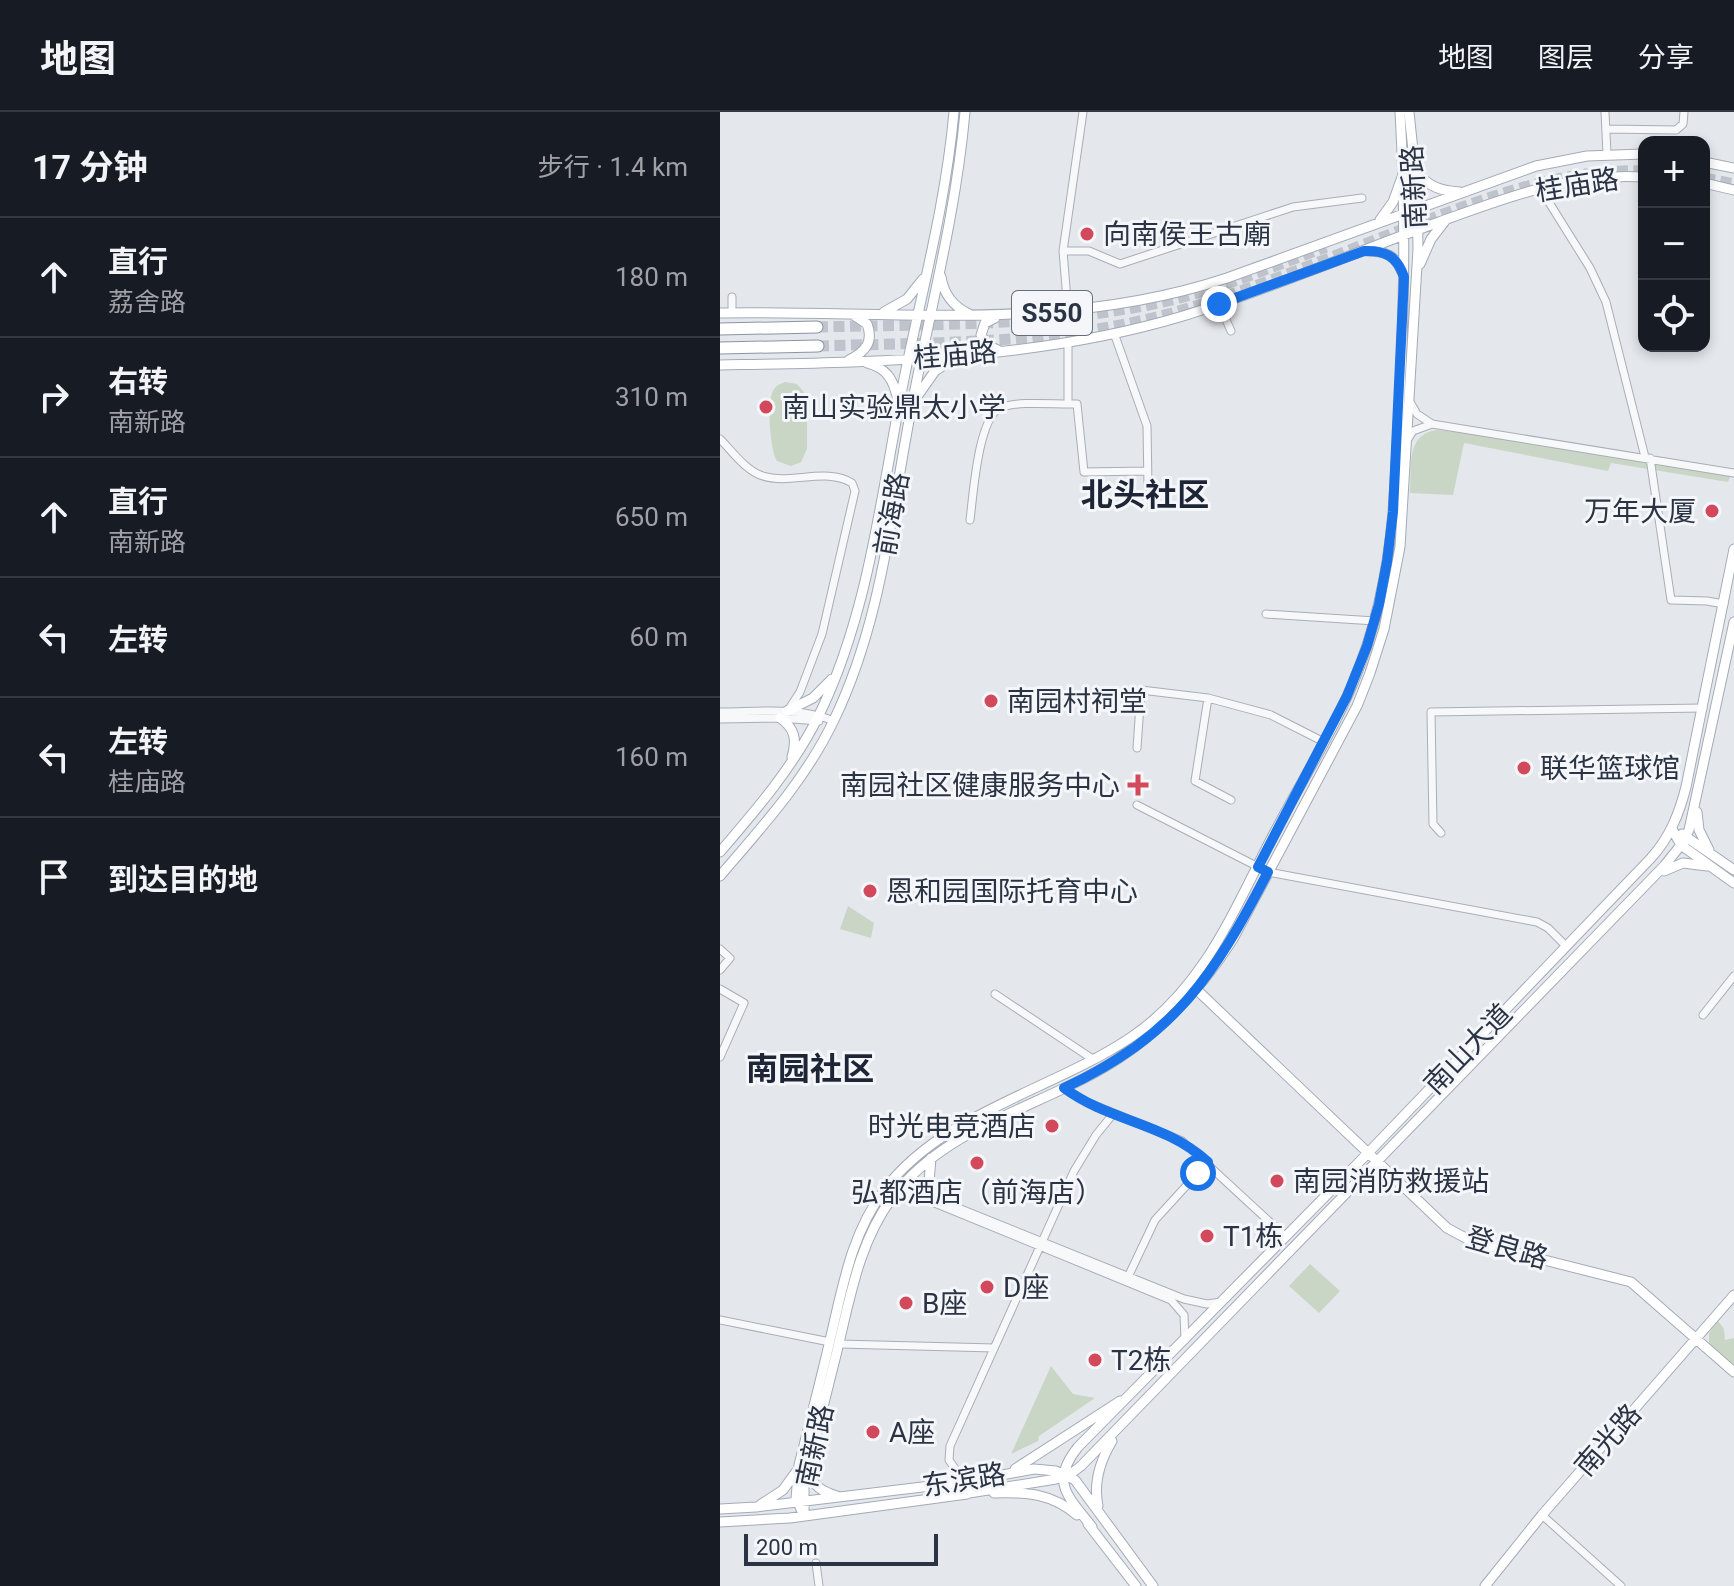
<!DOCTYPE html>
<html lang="zh">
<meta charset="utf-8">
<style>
:root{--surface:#171b24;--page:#20242c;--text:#f1f3f6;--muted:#9ea1a6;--line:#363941}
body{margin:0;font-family:Roboto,"Noto Sans SC",sans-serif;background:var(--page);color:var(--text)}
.controls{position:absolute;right:24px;top:24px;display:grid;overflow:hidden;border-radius:16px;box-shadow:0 4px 12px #0003}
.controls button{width:72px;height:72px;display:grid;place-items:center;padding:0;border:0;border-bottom:2px solid var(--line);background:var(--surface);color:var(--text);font:40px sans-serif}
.scale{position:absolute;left:24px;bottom:20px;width:194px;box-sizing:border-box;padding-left:8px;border:4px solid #2b3445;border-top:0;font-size:22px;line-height:28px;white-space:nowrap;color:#2b3445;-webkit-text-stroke:6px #f4f6f9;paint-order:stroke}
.stop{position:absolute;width:24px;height:24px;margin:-18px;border:6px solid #1a73e8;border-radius:50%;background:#fff}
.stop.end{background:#1a73e8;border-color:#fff;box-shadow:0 2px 8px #0008}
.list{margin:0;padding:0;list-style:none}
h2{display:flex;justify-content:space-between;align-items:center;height:104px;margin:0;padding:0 32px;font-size:34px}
h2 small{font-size:26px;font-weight:400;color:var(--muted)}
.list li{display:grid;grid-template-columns:52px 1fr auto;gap:24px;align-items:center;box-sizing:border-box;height:120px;padding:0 32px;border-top:2px solid var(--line)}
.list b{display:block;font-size:30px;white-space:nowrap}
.list p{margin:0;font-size:26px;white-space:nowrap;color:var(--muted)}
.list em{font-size:26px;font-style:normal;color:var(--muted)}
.icon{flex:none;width:44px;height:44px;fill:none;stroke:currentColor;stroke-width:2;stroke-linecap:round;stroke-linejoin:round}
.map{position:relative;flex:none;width:1014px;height:1474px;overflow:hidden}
header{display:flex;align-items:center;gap:48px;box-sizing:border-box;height:112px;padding:0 40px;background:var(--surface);border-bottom:2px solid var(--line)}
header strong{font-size:38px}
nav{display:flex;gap:44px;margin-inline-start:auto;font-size:28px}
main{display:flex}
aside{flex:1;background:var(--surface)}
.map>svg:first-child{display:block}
</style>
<header>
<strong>地图</strong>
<nav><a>地图</a><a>图层</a><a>分享</a></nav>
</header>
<main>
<aside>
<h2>17 分钟<small>步行 · 1.4 km</small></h2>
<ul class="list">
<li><svg class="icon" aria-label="ahead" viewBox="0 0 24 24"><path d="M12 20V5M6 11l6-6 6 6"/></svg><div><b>直行</b><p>荔舍路</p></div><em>180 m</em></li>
<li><svg class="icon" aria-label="right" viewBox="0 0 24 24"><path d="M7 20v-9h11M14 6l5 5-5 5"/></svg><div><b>右转</b><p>南新路</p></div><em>310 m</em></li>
<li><svg class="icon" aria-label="ahead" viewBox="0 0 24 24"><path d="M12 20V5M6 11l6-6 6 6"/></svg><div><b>直行</b><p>南新路</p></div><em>650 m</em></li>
<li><svg class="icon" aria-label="left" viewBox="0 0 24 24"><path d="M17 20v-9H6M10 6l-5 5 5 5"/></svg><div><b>左转</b></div><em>60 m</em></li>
<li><svg class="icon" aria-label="left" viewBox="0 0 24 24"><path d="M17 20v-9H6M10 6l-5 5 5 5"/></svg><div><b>左转</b><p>桂庙路</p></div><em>160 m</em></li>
<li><svg class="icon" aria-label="arrive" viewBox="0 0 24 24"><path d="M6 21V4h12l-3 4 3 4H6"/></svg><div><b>到达目的地</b></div></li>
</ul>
</aside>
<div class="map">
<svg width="1014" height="1474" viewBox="0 0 1014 1474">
<rect width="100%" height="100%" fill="#e4e7ec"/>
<path fill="#c9d6c5" d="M 65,270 L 77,272 L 87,284 L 87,337 L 81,350 L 71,354 L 57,349 C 50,339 46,288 54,277 C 57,273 60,272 65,270 Z
M 717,318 L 745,321 L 1011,363 L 1008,370 L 891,351 L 888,359 L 744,331 L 733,383 L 690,381 C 692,356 685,322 717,318 Z
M 128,794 L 154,811 L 151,826 L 120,817 Z
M 590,1152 L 620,1179 L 599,1201 L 569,1174 Z
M 998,1209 L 1004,1217 L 1005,1228 L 1014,1226 L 1014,1253 L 989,1233 L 989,1221 Z
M 331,1254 L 353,1282 L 375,1286 L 319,1324 L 318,1329 L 291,1342 Z"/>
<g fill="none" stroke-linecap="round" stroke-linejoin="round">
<path stroke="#bfc3cb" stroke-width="11" stroke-dasharray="11 5.5" stroke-linecap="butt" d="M 984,66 L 1014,72
M 97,215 C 211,212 326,215 438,191 C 496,179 551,155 606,135
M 98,234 C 222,230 349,233 469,196 C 548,172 625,139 702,110 C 774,83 846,56 924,59"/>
<defs>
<path id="minor" d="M 885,0 L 887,42
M 887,17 L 956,18 L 963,12 L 964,0
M 820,76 L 870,156 L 886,190 L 925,345
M 343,139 L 369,139 L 400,152 L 573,95 L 642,86
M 12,185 L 12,201
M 499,192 L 511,219
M 348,200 L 343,139 L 363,0
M 394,221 L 427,314 L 428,375
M 348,230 L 348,292 L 357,292 L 364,360 L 427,359
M 690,290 L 697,302 L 712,312 L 1014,361
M 0,327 C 12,339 26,359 43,364 C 70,373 107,355 132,371 L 135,379 L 102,522 L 80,580 L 69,597
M 688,327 L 693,319 L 712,312
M 930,346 L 951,488 L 987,489 L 1004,492
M 250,408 C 253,385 258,306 280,296 C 296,289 330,292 348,292
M 546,502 L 655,509
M 488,586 L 475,669 L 511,688
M 0,600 C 38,600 78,594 114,609
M 0,607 L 60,606 L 99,609
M 417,636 L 421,578 L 488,586 L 551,603 L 604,630
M 417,693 L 548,760 L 817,810 L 828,816 L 846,834
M 721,721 L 713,712 L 711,600 L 983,596
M 0,837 L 10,846 L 0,858
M 0,877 L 24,891 L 0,945
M 275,882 L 374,948
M 983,903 L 1014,864
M 344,976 L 369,991 L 462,1029 L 565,1124
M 171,1069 L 464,1187 L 487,1192 L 501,1190
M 178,1076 L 451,1188 L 464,1203 L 465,1228
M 408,1165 L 435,1108 L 488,1050
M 0,1208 L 110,1230
M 119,1232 L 274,1236
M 244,1370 L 229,1348 L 230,1334 L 354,1059 L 376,1023 L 393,1002
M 822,1403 L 901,1474
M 96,1451 L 99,1474"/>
<path id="major" d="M 984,50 L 1014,56
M 697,60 C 708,75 722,79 740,80
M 984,71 L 1014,78
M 660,108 L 673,90 L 682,65
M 647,139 C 664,139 676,143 682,160
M 700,152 L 711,127 L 725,109
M 221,165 C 224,183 233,194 249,202
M 164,200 L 187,187 L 203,167
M 0,201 C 170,198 342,221 507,166 L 816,54 L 867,44 L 924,42
M 275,206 L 265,211 L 261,223 L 265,232 L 278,238
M 129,248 C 145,240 154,230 147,212 L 135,204
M 147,251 C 167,256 174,268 178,289
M 0,253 C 155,250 313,249 463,204 C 550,177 633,141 719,110 C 785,86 852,60 924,65
M 196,286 L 215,259 L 235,246
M 67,599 L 93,586 L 112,567
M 60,606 C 75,616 77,628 72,645
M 977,700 L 979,718 L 989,738
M 952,717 L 961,733 L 1014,771
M 962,722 L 1014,758
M 0,740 C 37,697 74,654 99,603 C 150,499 162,375 185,262 C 203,175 226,89 234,0
M 944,759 L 963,751 L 987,754
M 0,764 C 42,715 86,667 114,608 C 161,511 171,402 191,298 C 210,198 236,101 245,0
M 477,878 L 727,1116 L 753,1130 L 911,1170 L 1014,1260
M 211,1046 L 209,1070 L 219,1087
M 295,1357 L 400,1289
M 89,1359 C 92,1374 103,1380 117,1384
M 274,1381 C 306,1380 331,1381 357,1403
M 243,1382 L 336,1367 L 348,1364 L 361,1354 L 944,754 L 961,733 L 969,718 L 1014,510
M 40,1393 L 63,1378 L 76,1360
M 378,1394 C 373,1370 380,1349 392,1329
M 0,1397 L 36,1395 L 244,1370 L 314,1357 L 336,1359 L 355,1368 L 433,1474
M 84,1403 L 84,1374 C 94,1328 106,1284 117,1239 C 130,1186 139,1130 172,1086 C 222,1019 306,999 376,960 C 434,928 477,883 513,827 L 637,594 L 650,561 L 664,517 L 680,435 L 698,137 L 697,77 L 689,0
M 84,1404 L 76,1386 L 79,1353 C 90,1310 101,1267 111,1224 C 123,1173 132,1120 165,1077 C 223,1001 332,978 410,926 C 480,879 509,809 546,737 C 574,681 609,628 633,571 C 656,516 668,459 673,400 C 682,267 688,134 680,0
M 0,1410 L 70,1406 L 247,1382
M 368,1412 L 416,1474
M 372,1415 C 349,1385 329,1371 358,1335 L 647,1042 L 931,746 C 950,725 959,702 966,675 L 1014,437
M 765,1474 L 822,1403 L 1014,1183"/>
<path id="highway" d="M 0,217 L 97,215
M 0,236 L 98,234"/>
</defs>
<use href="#minor" stroke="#a9aeb7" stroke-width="9"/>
<use href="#major" stroke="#a3abb8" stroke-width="11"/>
<use href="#highway" stroke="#8b94a3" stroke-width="13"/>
<use href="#minor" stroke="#f7f8fa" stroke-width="7"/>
<use href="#major" stroke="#fff" stroke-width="9"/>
<use href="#highway" stroke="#fff" stroke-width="11"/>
</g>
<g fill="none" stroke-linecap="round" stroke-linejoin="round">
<path stroke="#1a73e8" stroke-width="10" d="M 478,1061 L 488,1050 C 444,1010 390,1010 344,976 C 455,924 494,864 548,760 L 538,755 L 627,584 L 647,534 L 659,492 L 667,450 L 673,400 L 684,165 C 677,144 665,138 644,139 L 499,192"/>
</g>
<g fill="#d1495b" stroke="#f4f6f9" stroke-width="3">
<circle cx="367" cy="122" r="8"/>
<circle cx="46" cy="295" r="8"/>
<circle cx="992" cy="399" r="8"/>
<circle cx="271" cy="589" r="8"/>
<circle cx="804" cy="656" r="8"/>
<path d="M414 661h8v8h8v8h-8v8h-8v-8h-8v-8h8z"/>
<circle cx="150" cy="779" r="8"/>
<circle cx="332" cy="1014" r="8"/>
<circle cx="257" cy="1051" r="8"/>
<circle cx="557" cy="1069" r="8"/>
<circle cx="487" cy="1124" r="8"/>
<circle cx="267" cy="1175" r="8"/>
<circle cx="186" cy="1191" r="8"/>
<circle cx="375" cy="1248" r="8"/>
<circle cx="153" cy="1320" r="8"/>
</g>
<g text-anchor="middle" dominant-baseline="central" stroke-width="6" stroke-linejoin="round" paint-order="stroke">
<rect fill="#f4f6f9" stroke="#676e7b" stroke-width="2" x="292" y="179" width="80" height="44" rx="6"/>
<g font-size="26" font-weight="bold" fill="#2b3445">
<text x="332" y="201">S550</text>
</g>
<g font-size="28" fill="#2b3445" stroke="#f4f6f9">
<text transform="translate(857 73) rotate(-9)">桂庙路</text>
<text transform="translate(694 75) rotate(-93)">南新路</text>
<text transform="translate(235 243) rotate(-5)">桂庙路</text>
<text transform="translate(172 402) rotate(-80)">前海路</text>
<text transform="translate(748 937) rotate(-46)">南山大道</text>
<text transform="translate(787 1136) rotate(16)">登良路</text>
<text transform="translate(888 1328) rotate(-49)">南光路</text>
<text transform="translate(95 1334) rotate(-78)">南新路</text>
<text transform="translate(244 1368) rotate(-9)">东滨路</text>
</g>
<g font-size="28" fill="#2b3445" stroke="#f4f6f9" text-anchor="start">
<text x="383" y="122">向南侯王古廟</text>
<text x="62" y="295">南山实验鼎太小学</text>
<text x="976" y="399" text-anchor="end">万年大厦</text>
<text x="287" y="589">南园村祠堂</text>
<text x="820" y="656">联华篮球馆</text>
<text x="400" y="673" text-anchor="end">南园社区健康服务中心</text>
<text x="166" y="779">恩和园国际托育中心</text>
<text x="316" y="1014" text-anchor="end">时光电竞酒店</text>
<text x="573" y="1069">南园消防救援站</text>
<text x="257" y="1080" text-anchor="middle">弘都酒店（前海店）</text>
<text x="503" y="1124">T1栋</text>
<text x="283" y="1175">D座</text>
<text x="202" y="1191">B座</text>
<text x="391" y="1248">T2栋</text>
<text x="169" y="1320">A座</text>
</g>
<g font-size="32" font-weight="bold" fill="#1d2536" stroke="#f4f6f9">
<text x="425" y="383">北头社区</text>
<text x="90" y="957">南园社区</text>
</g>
</g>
</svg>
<div class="controls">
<button>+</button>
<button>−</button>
<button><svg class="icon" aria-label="locate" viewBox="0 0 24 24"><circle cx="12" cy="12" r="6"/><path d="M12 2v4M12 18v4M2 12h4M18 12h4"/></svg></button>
</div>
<div class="scale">200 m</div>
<div class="stop" style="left:478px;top:1061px"></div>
<div class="stop end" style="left:499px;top:192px"></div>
</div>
</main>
